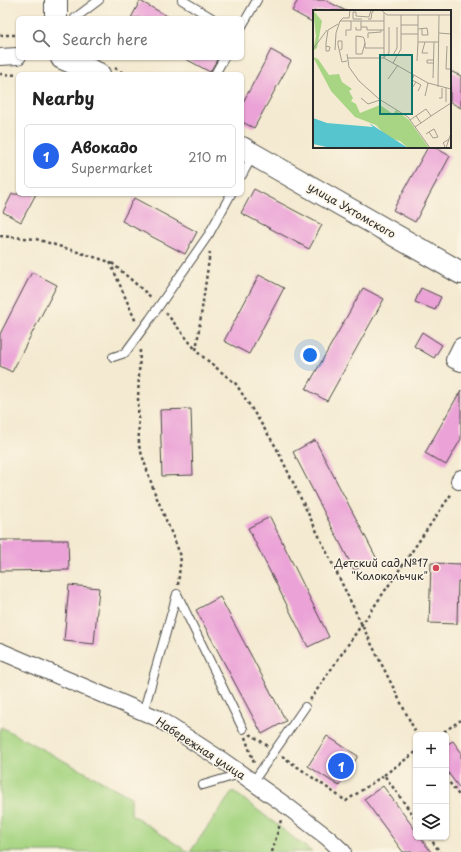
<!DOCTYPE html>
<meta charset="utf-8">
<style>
:root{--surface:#fff;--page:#f6f6f6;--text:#222;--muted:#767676;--line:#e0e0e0;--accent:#2563eb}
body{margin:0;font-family:"Playpen Sans",sans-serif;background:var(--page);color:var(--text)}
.controls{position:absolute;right:12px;bottom:12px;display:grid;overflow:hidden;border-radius:6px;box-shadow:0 1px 3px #0004}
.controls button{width:36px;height:36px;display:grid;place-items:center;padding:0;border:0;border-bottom:1px solid var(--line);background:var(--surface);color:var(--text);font:20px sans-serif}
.you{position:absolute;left:310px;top:355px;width:14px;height:14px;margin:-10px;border:3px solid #fff;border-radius:50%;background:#1a73e8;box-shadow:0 0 0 6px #1a73e833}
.badge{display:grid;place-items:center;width:26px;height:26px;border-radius:50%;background:var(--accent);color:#fff;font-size:13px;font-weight:700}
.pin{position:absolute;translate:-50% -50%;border:2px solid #fff;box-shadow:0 1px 4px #0006}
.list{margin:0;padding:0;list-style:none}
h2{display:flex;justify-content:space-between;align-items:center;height:52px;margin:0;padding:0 16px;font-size:17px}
h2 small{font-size:13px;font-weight:400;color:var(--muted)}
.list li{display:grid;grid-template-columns:26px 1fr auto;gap:12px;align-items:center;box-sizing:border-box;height:64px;margin:0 8px 8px;padding:0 8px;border:1px solid var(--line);border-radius:6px}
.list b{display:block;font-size:15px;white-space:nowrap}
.list p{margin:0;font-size:13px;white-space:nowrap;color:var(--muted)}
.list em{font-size:13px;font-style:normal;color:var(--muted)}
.icon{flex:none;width:22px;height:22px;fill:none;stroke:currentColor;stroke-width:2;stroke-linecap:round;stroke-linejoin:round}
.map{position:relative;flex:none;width:461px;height:852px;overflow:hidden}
.search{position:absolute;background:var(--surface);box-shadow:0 1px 3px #0004;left:16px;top:16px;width:228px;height:44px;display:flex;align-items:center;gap:10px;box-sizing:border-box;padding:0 14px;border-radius:6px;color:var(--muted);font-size:15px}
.panel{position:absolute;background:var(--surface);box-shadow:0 1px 3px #0004;left:16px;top:72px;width:228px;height:124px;border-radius:6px}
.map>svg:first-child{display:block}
</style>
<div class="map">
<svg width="461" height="852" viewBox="0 0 461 852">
<rect width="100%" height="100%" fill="#fcf5e5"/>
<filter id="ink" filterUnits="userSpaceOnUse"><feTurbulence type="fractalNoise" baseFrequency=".025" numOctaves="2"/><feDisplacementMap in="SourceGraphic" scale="8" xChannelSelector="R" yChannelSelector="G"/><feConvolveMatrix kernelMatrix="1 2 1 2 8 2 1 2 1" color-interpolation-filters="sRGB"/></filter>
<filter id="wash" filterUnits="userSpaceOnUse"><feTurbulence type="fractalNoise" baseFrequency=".012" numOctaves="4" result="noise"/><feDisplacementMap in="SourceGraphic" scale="16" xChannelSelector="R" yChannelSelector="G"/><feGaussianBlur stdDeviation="0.9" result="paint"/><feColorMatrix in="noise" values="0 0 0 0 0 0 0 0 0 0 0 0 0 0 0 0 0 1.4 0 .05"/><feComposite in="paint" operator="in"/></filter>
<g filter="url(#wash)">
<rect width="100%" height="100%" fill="#f4ead1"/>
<path fill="#a7d583" stroke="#698057" d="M 1,727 L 131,797 L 131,814 L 188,852 L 0,852 L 0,728 Z
M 233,791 L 312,852 L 190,852 Z"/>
<g id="blocks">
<path fill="#eba2d7" d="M 298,0 L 325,0 L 346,11 L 314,11 L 314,23 L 292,11 Z
M 140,1 L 171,18 L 131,18 Z
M 271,50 L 291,61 L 254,128 L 242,122 L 242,104 Z
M 184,58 L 218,58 L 210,72 Z
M 450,71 L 461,76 L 461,108 L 450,102 Z
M 428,147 L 434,147 L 450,156 L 415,222 L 393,210 Z
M 254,189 L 322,225 L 309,249 L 241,213 Z
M 12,194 L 36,194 L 21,222 L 3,212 Z
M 134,198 L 197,232 L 185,254 L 122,221 Z
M 32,272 L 57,285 L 12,372 L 0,366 L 0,334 Z
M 259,275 L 284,288 L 249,354 L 224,341 Z
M 363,288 L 384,299 L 327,401 L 306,389 Z
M 421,288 L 441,297 L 435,310 L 415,302 Z
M 422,332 L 442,345 L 434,358 L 414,346 Z
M 461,390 L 461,439 L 446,465 L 425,453 Z
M 191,409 L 193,475 L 162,476 L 160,410 Z
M 315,440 L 377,559 L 354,570 L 293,452 Z
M 270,517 L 329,637 L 308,647 L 248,528 Z
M 0,540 L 68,540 L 69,570 L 0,571 Z
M 431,563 L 461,564 L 461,582 L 458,581 L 457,624 L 429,623 Z
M 69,585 L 99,588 L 94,644 L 64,641 Z
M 220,597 L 286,721 L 262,734 L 196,610 Z
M 327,736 L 358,756 L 339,786 L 308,766 Z
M 453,741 L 461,752 L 461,790 L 446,770 L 446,745 Z
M 383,786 L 416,831 L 416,837 L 420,837 L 431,852 L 403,852 L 364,799 Z"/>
</g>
</g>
<g filter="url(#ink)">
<use href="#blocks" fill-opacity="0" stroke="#494844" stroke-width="1"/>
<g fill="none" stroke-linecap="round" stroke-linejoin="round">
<defs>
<path id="lane" d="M 182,0 L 212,18
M 75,18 L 99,0
M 242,26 L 257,0
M 215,74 L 224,58
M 242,175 L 253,155
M 113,357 L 125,353 L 150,319 L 209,234 L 231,194
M 177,594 L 243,729
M 143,713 L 177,594
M 253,782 L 305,707
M 203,785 L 240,774"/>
<path id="street" d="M 0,57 L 18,56
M 461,346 L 454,360 L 461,363
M 459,481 L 461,478
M 0,651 L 157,718 L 223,761 L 288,807 L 328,838 L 343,852"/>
<path id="secondary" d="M 56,18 L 56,0
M 62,58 L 99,74
M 242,148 L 461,273"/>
</defs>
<use href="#lane" stroke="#494844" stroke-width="10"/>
<use href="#street" stroke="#494844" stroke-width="18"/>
<use href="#secondary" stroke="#494844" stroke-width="24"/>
<path stroke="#494844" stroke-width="2.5" stroke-dasharray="3 3" stroke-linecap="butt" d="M 0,35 L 18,35
M 115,68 L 125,74
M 0,74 L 18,75
M 0,236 L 36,239 L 110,262 L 136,322
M 210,252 L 196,351 L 236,384 L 276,447 L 362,625 L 417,735
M 112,263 L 152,298
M 166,313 L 196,350
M 140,350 L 138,399 L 139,446 L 154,491 L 181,556 L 178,585
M 310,700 L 452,493
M 250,734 L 268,746
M 439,735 L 461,720
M 245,737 L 254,763
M 282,756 L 346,801 L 384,775 L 416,819
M 384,775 L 416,752
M 446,778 L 461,798
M 429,837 L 440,852
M 272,852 L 281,820"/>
<use href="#lane" stroke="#fff" stroke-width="8"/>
<use href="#street" stroke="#fff" stroke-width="16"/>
<use href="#secondary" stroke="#fff" stroke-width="22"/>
</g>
</g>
<circle fill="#d1495b" stroke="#fcf5e5" stroke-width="1.5" cx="436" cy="568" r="4"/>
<g text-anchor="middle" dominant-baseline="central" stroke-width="3" stroke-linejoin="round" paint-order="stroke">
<g font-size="11" fill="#2b2b2b" stroke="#fcf5e5">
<text transform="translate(352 210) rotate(30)">улица Ухтомского</text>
<text transform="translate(201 748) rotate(33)">Набережная улица</text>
</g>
<g font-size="11" fill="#2b2b2b" stroke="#fcf5e5" text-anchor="end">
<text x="428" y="562">Детский сад №17<tspan x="428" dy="13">"Колокольчик"</tspan></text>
</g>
</g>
<g transform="translate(313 10)">
<rect width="138" height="138" fill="#f4ead1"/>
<path d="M 0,0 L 9,11 L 4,38 L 0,41 L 3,26 ZM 0,47 L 5,49 L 16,65 L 26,64 L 29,72 L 39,79 L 36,81 L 40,88 L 38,91 L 43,94 L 47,103 L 67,95 L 80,104 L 83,100 L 96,110 L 116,138 L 95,138 L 87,131 L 75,128 L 63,115 L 42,107 L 18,81 Z" fill="#a7d583"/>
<path d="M 0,108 L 14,113 L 60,117 L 56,113 L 95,138 L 18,138 L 0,134 Z" fill="#57c5ce"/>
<path fill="none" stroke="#a49e8f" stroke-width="1" d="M 68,0 L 74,5 L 138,5M 71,3 L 71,48M 105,5 L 105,32M 49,9 L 40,9 L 40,2 L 43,2 L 43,6 L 56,7 L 58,0M 55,9 L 58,9 L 59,2 L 62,0M 27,11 L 30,8 L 36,8 L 37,0M 88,15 L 105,15M 43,17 L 43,20 L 48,20 L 48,11M 48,17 L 54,17 L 54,20 L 71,20M 105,19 L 114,18 L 115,25 L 109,25 L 109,19M 126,23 L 138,24M 88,24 L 105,24M 33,26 L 33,20 L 38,20 L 38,11M 55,28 L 55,23 L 68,22 L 68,20M 112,32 L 109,43 L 115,43M 52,33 L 49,44 L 43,44 L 43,26 L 50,27 L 51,28 L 52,33 L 52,38 L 71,38M 13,36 L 17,37 L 16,41 L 13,41 L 13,33 L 15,20 L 25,14M 134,36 L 133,59 L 138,59M 0,39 L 14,20M 22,40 L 23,23 L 27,11 L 71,11M 27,40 L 29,39 L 29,31 L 25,31 L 25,35 L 29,52 L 34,51M 34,44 L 36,57 L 46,71 L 66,89 L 95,107 L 117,138M 80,45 L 84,38 L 84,17M 71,47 L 76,43 L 76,17M 34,48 L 71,48 L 115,73 L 138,79M 121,50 L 114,50 L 114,53 L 121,53M 104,51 L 105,32 L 126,32M 80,53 L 88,39 L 88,5M 120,68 L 121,32M 75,69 L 85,55M 103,72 L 108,75 L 105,81M 125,77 L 126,5M 99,78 L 103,72 L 99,70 L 101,65M 133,78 L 133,92M 112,86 L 115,73M 48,88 L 55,94 L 67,90M 126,88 L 129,88 L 129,78M 97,110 L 113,99 L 118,106 L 138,93M 108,113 L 118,106M 102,117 L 108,113 L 103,106M 113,124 L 116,122 L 121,119 L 125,127 L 120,128 L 116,122M 130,138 L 132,136 L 130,133 L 136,129M 133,138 L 138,123"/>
<path fill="#0f766e" fill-opacity="0.15" stroke="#0f766e" stroke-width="2" d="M 67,45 L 99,45 L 99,104 L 67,104 Z"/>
<rect width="138" height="138" fill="none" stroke="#2b2b2b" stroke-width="2"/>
</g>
</svg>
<div class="controls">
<button>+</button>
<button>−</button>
<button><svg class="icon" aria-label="layers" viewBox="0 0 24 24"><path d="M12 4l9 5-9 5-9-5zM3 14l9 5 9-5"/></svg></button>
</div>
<div class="you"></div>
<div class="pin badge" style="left:341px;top:766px">1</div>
<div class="search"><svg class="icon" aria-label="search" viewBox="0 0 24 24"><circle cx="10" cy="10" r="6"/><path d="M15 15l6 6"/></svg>Search here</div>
<section class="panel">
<h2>Nearby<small></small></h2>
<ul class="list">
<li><span class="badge">1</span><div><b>Авокадо</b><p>Supermarket</p></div><em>210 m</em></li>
</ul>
</section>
</div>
